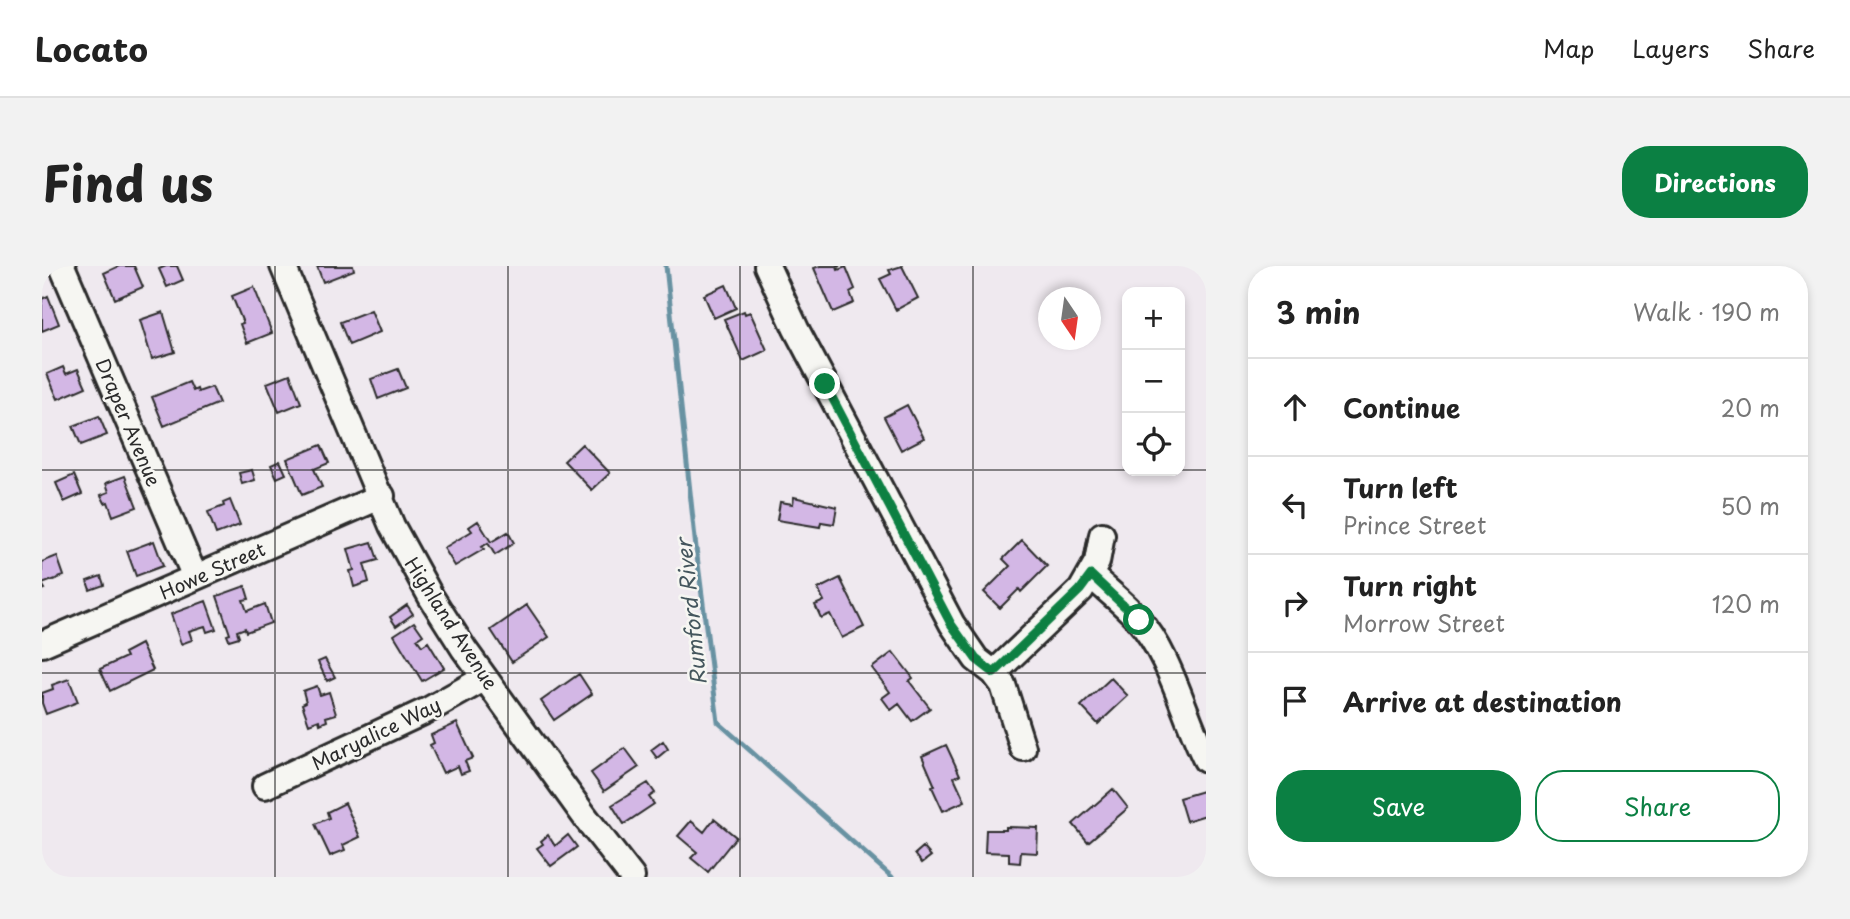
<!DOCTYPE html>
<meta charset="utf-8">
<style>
:root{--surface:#fff;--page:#f2f2f2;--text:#222;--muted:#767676;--line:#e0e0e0;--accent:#0b8043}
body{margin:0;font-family:"Playpen Sans",sans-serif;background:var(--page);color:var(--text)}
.controls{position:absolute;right:21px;top:21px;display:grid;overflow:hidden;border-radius:14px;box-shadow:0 4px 10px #0003}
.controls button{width:63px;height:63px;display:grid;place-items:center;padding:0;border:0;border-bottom:2px solid var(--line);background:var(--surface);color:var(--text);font:35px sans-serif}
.compass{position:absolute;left:996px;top:21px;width:63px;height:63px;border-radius:50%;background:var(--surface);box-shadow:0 4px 10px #0003;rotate:167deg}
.stop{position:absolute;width:21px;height:21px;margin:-16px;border:5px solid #0b8043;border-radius:50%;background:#fff}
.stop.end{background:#0b8043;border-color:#fff;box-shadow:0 2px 7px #0008}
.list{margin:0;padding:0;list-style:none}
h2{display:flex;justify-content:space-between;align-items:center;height:91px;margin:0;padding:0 28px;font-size:30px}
h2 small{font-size:23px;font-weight:400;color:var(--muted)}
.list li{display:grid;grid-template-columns:46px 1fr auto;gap:21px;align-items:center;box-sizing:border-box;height:98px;padding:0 28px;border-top:2px solid var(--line)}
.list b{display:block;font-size:26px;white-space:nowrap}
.list p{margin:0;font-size:23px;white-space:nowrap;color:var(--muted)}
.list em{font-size:23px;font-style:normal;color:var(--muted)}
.actions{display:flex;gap:14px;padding:21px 28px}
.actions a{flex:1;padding:16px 0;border:2px solid var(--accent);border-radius:28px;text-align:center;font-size:24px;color:var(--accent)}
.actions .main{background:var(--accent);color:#fff}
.icon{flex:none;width:38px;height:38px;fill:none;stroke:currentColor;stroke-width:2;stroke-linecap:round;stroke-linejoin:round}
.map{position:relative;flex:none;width:1164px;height:611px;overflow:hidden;border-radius:28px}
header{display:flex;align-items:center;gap:42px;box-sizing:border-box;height:98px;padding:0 35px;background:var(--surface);border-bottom:2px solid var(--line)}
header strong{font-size:33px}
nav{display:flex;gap:38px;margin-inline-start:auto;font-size:24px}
.intro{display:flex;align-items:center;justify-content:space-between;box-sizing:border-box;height:168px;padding:0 42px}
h1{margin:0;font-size:49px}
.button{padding:18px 32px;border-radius:28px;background:var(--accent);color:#fff;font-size:24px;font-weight:700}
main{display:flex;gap:42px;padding:0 42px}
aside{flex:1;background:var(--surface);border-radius:28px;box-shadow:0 4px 10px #0003}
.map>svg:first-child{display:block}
</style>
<header>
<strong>Locato</strong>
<nav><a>Map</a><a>Layers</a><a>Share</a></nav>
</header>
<div class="intro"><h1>Find us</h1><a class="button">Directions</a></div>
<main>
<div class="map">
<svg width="1164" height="611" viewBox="0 0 1164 611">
<rect width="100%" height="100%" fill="#efe9ef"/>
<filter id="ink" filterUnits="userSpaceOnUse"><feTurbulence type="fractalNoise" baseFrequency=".0143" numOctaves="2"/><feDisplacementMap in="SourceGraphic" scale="14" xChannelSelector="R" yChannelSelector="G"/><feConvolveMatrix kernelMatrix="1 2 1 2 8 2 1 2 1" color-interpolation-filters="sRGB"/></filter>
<g filter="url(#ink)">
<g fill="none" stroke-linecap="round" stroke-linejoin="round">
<path stroke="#6892a2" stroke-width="5" d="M 624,0 L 654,282 L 676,456 L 850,611"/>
</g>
<path fill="#d3b7e5" stroke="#2b2b2b" stroke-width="2" d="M 77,0 L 92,0 L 101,21 L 73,33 L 62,7 Z
M 124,0 L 135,0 L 141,14 L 125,21 L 117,3 Z
M 275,0 L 311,0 L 312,4 L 281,16 Z
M 778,0 L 798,0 L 795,1 L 796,4 L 804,1 L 813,23 L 808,26 L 812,37 L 791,46 L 772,2 Z
M 860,0 L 876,32 L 854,44 L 838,13 L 849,8 L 847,4 Z
M 684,19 L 694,42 L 672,52 L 662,29 Z
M 212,21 L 230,67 L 205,77 L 198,58 L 201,57 L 190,30 Z
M 6,30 L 17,58 L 0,65 L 0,33 Z
M 329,44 L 338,66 L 307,79 L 298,56 Z
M 702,45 L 703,48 L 708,46 L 725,84 L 701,95 L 682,53 Z
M 121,46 L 133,86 L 110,93 L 98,54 Z
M 21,101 L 24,108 L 36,103 L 44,121 L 16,133 L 5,108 Z
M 356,103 L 364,122 L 336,133 L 329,113 Z
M 248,108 L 259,137 L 237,146 L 225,117 Z
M 147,116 L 151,125 L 155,123 L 156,126 L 170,121 L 177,137 L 122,160 L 110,131 Z
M 865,139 L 882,172 L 859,184 L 842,151 Z
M 57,150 L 65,169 L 39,179 L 31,160 Z
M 540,178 L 568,207 L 550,224 L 522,195 Z
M 279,179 L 287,197 L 272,203 L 280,221 L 260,229 L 245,193 Z
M 238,195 L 244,208 L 235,212 L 229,199 Z
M 210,204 L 213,214 L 200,218 L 197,207 Z
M 32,209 L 40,228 L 22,236 L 14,217 Z
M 83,210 L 95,241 L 71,250 L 66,236 L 63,237 L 59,229 L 67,226 L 64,217 Z
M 752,231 L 795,241 L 792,258 L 779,256 L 778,261 L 735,254 L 738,236 L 751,238 Z
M 188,234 L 198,259 L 174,268 L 166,246 L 182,240 L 181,237 Z
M 436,255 L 449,276 L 466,266 L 472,277 L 453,289 L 446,277 L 440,281 L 442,283 L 413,300 L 402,282 L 430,265 L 427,261 Z
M 980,274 L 1005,300 L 979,326 L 977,323 L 958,342 L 942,326 L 968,300 L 961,293 Z
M 112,275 L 121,300 L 94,310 L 85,285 Z
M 330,276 L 336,294 L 322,298 L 327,316 L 312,321 L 308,305 L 312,304 L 306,283 Z
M 15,290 L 22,310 L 0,318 L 3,323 L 0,324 L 0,296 Z
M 59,310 L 62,319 L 48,324 L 45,315 Z
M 798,312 L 822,361 L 800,372 L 788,348 L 779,352 L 773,339 L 782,335 L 776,323 Z
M 203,320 L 207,333 L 201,334 L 205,345 L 223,338 L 229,357 L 204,366 L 203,362 L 195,365 L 197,371 L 187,374 L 185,369 L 188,368 L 175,330 Z
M 164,335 L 174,363 L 165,366 L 163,360 L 147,365 L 150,374 L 139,378 L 129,348 Z
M 365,339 L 371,348 L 354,360 L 348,351 Z
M 485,339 L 507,371 L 470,396 L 449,364 Z
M 372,356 L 381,369 L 375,373 L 380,380 L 386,376 L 402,402 L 380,415 L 352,369 Z
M 99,378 L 111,404 L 68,425 L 58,403 L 84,391 L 82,387 Z
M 851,386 L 871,412 L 867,415 L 888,442 L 870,455 L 857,438 L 849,444 L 840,432 L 848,426 L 830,402 Z
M 283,393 L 293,411 L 285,415 L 276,396 Z
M 537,408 L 550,428 L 512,454 L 499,435 Z
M 1069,412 L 1086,430 L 1056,458 L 1039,440 Z
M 27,413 L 36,436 L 4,448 L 0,437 L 0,427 L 11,423 L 10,419 Z
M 275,420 L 278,429 L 287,426 L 294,448 L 284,451 L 285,455 L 278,458 L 277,454 L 267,458 L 260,438 L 264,436 L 261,425 Z
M 415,457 L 431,492 L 423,495 L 427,505 L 419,508 L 416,500 L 401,507 L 388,479 L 392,477 L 389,469 Z
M 621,475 L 626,483 L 615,492 L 609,484 Z
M 904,479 L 918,509 L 912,511 L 923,535 L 901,545 L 890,521 L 893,520 L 880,490 Z
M 583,482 L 597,501 L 562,525 L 549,507 Z
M 606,517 L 613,527 L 607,531 L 612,538 L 582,558 L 570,539 Z
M 1071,523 L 1086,542 L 1046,576 L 1031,558 Z
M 1164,524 L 1164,549 L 1144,555 L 1137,532 Z
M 303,537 L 318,571 L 301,579 L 303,584 L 288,590 L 273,558 L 287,552 L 285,546 Z
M 672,553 L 694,571 L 666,606 L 649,592 L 655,586 L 636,570 L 649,555 L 662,566 Z
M 964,561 L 996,562 L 995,587 L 979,586 L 978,597 L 967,596 L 967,587 L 943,586 L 944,564 L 964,564 Z
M 506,569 L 513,580 L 526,569 L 535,581 L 509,600 L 495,582 L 501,578 L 499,575 Z
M 881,581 L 889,590 L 880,597 L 873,588 Z"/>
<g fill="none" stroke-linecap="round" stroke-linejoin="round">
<defs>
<path id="minor" d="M 20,0 L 153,311
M 241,0 L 350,260 L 389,331 L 422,383 L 544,552 L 590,611
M 725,0 L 754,63 L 910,358 L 934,393 L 952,407 L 961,419 L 981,482
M 1049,309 C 1064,324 1082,337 1096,353 C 1129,390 1142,450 1164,494
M 0,378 L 340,230
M 952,407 L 1039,324 L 1055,296 L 1060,269
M 223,520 L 388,443 L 443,412"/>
</defs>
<use href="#minor" stroke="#2b2b2b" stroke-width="30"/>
<use href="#minor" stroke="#f6f6f2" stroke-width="24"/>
</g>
</g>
<g fill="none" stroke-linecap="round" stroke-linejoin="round" filter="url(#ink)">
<path stroke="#0b8043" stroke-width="9" d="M 783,118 L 909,358 L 934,393 L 952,407 L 1038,324 L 1049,309 L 1097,354"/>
</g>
<path fill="none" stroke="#2b2b2b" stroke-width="2" stroke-opacity="0.55" d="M 233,0 L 233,611M 466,0 L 466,611M 698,0 L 698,611M 931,0 L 931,611M 0,204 L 1085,204M 1138,204 L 1164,204M 0,407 L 1164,407"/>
<g text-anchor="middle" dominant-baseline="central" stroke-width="5" stroke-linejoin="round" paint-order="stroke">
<g font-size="19" fill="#2b2b2b" stroke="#f6f6f2">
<text transform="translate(87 156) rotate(67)">Draper Avenue</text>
<text transform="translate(170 304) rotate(-24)">Howe Street</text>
<text transform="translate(410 357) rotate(57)">Highland Avenue</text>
<text transform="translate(334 467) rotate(-26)">Maryalice Way</text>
</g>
<g font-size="21" font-style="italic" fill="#44565d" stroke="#f6f6f2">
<text transform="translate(648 346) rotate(-96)">Rumford River</text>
</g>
</g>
</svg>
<div class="controls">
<button>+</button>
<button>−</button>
<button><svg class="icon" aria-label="locate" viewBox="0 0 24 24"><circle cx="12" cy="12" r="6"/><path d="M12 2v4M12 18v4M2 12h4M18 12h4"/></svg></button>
</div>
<svg class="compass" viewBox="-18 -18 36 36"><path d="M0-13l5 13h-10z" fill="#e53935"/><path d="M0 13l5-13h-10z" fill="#767676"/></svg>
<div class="stop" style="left:1097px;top:354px"></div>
<div class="stop end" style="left:783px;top:118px"></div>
</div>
<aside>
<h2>3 min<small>Walk · 190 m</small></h2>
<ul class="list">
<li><svg class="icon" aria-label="ahead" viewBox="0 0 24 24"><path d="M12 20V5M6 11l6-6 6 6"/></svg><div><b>Continue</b></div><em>20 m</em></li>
<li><svg class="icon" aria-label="left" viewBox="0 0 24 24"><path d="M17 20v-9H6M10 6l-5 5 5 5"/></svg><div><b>Turn left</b><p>Prince Street</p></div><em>50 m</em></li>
<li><svg class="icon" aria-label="right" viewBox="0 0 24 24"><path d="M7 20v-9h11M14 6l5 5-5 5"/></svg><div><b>Turn right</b><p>Morrow Street</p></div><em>120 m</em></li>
<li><svg class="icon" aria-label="arrive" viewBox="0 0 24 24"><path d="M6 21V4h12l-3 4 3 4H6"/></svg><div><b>Arrive at destination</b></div></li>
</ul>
<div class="actions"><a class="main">Save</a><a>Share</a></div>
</aside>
</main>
